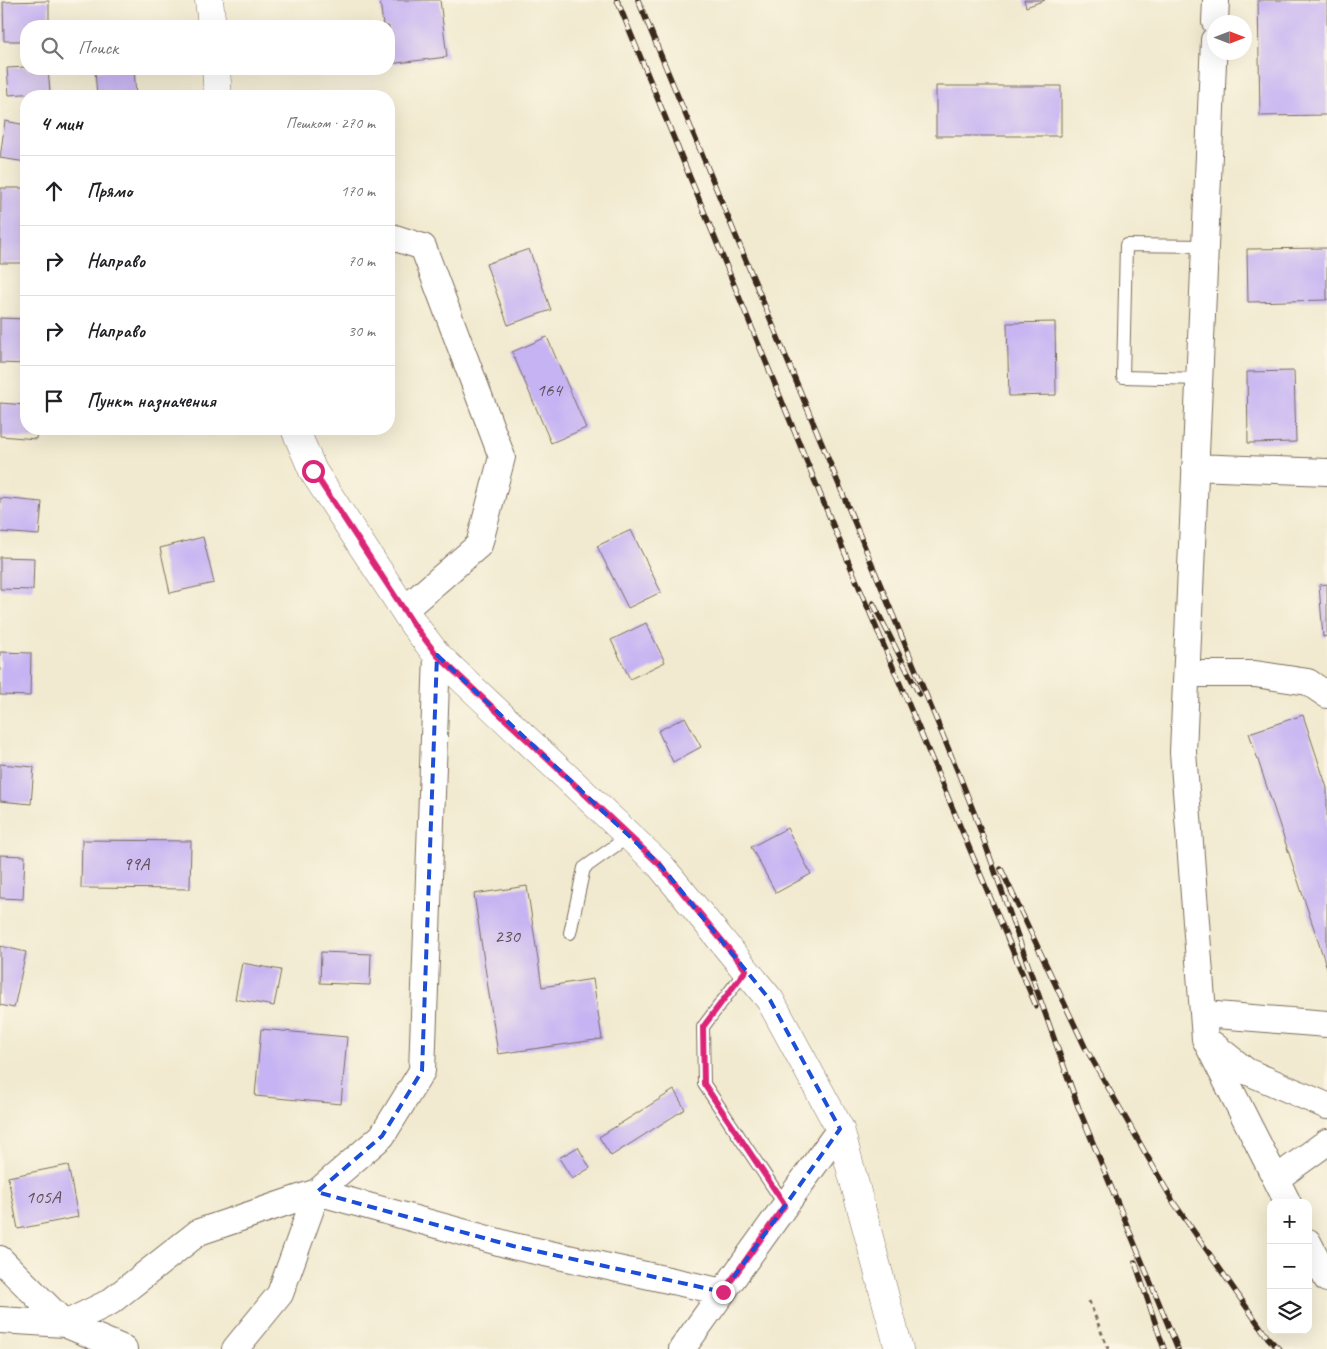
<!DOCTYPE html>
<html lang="ru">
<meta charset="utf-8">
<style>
:root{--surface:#fff;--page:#f6f6f6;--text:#202124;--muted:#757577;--line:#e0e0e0}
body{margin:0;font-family:Caveat,sans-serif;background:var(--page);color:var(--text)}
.controls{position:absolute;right:15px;bottom:15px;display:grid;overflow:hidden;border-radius:10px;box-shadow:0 5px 20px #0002}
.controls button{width:45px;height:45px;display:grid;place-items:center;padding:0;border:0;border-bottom:1px solid var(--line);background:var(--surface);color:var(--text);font:25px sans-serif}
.compass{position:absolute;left:1207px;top:15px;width:45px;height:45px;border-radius:50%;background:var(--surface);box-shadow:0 5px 20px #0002;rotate:90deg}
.stop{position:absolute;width:15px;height:15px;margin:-11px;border:4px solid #db2777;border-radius:50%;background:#fff}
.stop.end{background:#db2777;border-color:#fff;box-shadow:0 1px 5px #0008}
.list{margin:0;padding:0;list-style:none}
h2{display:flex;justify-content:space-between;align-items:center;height:65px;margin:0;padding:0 20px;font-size:21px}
h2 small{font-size:16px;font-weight:400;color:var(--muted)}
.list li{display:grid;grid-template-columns:32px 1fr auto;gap:15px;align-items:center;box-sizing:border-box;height:70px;padding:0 20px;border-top:1px solid var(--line)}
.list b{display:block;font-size:19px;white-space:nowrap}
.list em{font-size:16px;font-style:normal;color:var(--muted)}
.icon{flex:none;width:28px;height:28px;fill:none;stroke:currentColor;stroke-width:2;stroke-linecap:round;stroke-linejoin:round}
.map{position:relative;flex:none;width:1327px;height:1349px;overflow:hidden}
.search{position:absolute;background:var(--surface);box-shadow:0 5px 20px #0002;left:20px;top:20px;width:375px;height:55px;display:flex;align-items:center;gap:12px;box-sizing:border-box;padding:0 18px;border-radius:20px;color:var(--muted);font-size:19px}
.panel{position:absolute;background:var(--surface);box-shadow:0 5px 20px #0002;left:20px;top:90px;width:375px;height:345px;border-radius:20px}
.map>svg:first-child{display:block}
</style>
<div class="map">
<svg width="1327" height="1349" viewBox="0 0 1327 1349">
<rect width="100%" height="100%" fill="#fcf5e5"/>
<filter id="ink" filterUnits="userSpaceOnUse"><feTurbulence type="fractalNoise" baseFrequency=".02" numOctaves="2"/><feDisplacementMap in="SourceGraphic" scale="10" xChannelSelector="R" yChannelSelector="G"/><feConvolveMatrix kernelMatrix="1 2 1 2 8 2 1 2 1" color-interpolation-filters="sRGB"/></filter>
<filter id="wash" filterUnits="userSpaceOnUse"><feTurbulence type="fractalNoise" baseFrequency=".0096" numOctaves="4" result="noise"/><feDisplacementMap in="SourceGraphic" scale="20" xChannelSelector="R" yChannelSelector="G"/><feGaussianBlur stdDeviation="1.12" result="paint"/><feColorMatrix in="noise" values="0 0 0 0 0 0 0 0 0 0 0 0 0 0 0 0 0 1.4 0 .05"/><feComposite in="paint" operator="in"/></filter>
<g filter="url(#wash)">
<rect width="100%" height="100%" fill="#f1ead0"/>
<g id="blocks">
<path fill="#c6b3f3" d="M 380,0 L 440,0 L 447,57 L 389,64 L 389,26 L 383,26 Z
M 1024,0 L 1045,0 L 1026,7 Z
M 1258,0 L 1327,0 L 1327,115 L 1260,116 Z
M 49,1 L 49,26 L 26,26 L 26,41 L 4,41 L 3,2 Z
M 26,67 L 26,69 L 48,69 L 50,92 L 9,95 L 7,68 Z
M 134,69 L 136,96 L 97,96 L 95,71 Z
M 936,86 L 1061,86 L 1061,136 L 936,136 Z
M 5,121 L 26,125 L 26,162 L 0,158 Z
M 1,188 L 26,188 L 26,263 L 0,263 Z
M 1327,248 L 1327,300 L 1248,302 L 1247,249 Z
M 529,249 L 551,310 L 508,325 L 486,264 Z
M 0,318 L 26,319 L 26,364 L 0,363 Z
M 1055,322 L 1056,395 L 1009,396 L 1007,323 Z
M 547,337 L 586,428 L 551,443 L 512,352 Z
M 1294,371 L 1296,442 L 1248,443 L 1247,372 Z
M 0,403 L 26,405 L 26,429 L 37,429 L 36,439 L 0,436 Z
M 0,498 L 42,502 L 39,535 L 0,532 Z
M 631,530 L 661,592 L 628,608 L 597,546 Z
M 203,537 L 214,583 L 170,593 L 160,548 Z
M 0,557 L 34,558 L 33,590 L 0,589 Z
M 1327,584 L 1327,636 L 1323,637 L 1319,585 Z
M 646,623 L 665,662 L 630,679 L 611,640 Z
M 0,652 L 31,653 L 30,696 L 0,695 Z
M 1303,715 L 1327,788 L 1327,968 L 1249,733 Z
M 685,717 L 701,747 L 673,762 L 658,731 Z
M 0,764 L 34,767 L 31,804 L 0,801 Z
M 787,828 L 811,874 L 776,893 L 751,847 Z
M 82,840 L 191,841 L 190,889 L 81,888 Z
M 0,855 L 25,856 L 23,899 L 0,898 Z
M 527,886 L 542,987 L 593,979 L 602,1039 L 498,1054 L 474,894 Z
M 0,946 L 26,952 L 14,1008 L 0,1005 Z
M 321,952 L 371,954 L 370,985 L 320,983 Z
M 242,963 L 281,970 L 274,1006 L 235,999 Z
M 261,1029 L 347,1037 L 341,1104 L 255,1096 Z
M 674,1090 L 685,1109 L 611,1156 L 599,1137 Z
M 578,1147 L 590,1168 L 572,1179 L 559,1158 Z
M 68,1165 L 78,1217 L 18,1229 L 8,1177 Z"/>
</g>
</g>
<g filter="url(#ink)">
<use href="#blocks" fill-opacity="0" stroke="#7b6d5c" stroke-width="1"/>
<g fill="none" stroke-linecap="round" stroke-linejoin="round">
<defs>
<path id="lane" d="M 1199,379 L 1123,377 L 1126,245 L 1205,246
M 570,933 L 584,868 L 629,836
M 746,970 L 703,1027 L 704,1084 L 785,1205"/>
<path id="street" d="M 1215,22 L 1216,0
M 1214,40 L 1183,752 L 1205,1039 L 1288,1203
M 389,236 L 423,247 L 502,457 L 479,545 L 404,610
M 1195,467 L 1327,472
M 1187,674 L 1255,674 L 1308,682 L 1327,695
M 1204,1014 L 1327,1024
M 1212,1044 L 1246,1071 L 1327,1106
M 1276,1179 L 1327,1142
M 1308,1242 L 1327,1279
M 0,1259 L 65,1324 L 124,1349
M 0,1320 L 65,1324 L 110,1302 L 199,1232 L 317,1192 L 382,1136 L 422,1071 L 437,655
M 235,1349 L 280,1294 L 317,1192 L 513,1246 L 723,1292
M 682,1349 L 840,1129"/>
<path id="secondary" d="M 209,0 L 212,26
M 216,69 L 218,96
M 295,429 L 313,471 L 414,625 L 437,655 L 660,865 L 770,1000 L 840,1129 L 899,1349"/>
</defs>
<use href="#lane" stroke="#7b6d5c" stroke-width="14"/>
<use href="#street" stroke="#7b6d5c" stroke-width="28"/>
<use href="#secondary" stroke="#7b6d5c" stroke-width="29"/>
<path stroke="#7b6d5c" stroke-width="3" stroke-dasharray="4 4" stroke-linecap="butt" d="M 1089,1301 L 1108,1349"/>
<use href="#lane" stroke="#fff" stroke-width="12"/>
<use href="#street" stroke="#fff" stroke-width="26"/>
<use href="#secondary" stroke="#fff" stroke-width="28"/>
<defs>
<path id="rail" d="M 617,0 L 830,518 L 1036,1006
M 638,0 L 958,772 L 975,815 L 1079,1109 L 1178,1349
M 873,603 L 919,694
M 1001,869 L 1085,1047 L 1174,1203 L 1268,1338 L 1279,1349
M 1135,1262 L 1164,1349"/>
</defs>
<use href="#rail" stroke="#3b2a1e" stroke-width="5.5"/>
<use href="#rail" stroke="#fcf5e5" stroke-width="4" stroke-dasharray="11" stroke-linecap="butt"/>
</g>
</g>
<g fill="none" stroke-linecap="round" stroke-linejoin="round" filter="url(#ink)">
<path stroke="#db2777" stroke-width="6" d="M 313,471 L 414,625 L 437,655 L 660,865 L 746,970 L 703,1027 L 704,1084 L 785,1205 L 723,1292"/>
</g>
<path fill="none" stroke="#1d4ed8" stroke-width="4" stroke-dasharray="10 6" stroke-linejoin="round" d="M 437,655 L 660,865 L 770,1000 L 840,1129 L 723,1292 L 513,1246 L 317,1192 L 382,1136 L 422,1071 Z"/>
<g text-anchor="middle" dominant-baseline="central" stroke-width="4.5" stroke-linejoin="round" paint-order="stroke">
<g font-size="19" fill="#5e4c53">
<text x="549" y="390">164</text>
<text x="136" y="864">99А</text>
<text x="507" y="936">230</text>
<text x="43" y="1197">105А</text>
</g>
</g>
</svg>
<div class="controls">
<button>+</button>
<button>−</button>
<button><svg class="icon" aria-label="layers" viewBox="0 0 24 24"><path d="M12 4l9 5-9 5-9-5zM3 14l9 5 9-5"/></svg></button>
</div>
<svg class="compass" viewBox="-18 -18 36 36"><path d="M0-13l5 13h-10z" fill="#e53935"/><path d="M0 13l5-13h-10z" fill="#757577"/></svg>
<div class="stop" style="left:313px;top:471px"></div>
<div class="stop end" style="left:723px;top:1292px"></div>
<div class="search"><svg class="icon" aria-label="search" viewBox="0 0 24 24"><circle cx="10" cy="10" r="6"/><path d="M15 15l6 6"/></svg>Поиск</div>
<section class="panel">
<h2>4 мин<small>Пешком · 270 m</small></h2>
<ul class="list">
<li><svg class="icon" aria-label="ahead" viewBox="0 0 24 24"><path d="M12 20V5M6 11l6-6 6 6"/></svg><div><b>Прямо</b></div><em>170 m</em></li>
<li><svg class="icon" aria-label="right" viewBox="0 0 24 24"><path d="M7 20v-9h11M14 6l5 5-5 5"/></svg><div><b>Направо</b></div><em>70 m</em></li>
<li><svg class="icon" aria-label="right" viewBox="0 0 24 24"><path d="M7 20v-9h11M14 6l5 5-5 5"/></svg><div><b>Направо</b></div><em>30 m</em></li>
<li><svg class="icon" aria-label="arrive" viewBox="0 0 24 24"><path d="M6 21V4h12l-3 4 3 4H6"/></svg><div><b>Пункт назначения</b></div></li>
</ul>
</section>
</div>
